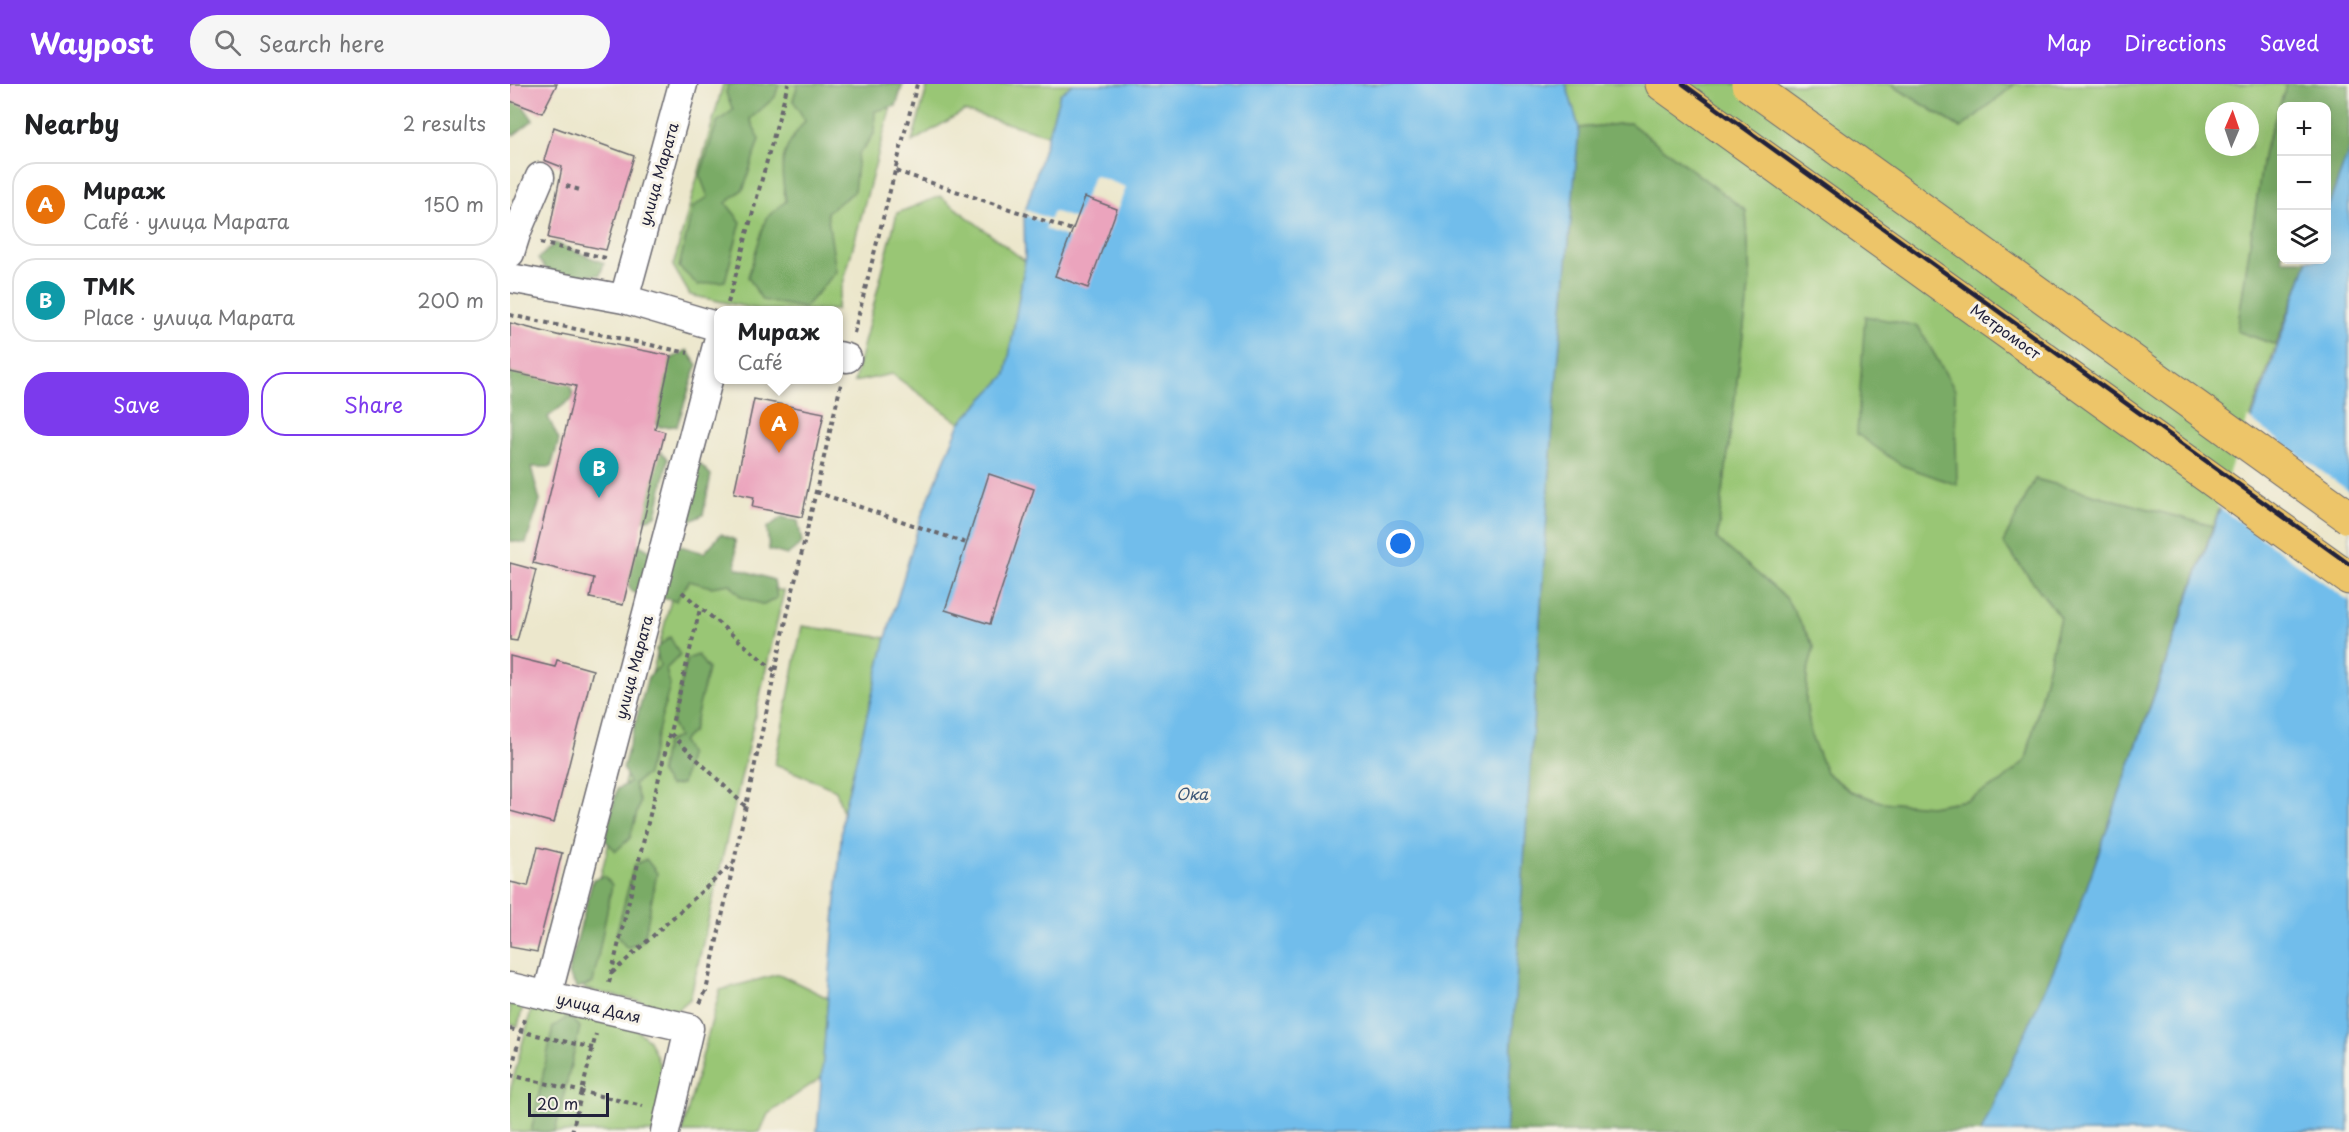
<!DOCTYPE html>
<meta charset="utf-8">
<style>
:root{--surface:#fff;--page:#f6f6f6;--text:#202124;--muted:#757577;--line:#e0e0e0;--accent:#7c3aed}
body{margin:0;font-family:"Playpen Sans",sans-serif;background:var(--page);color:var(--text)}
.controls{position:absolute;right:18px;top:18px;display:grid;overflow:hidden;border-radius:12px;box-shadow:0 6px 24px #0002}
.controls button{width:54px;height:54px;display:grid;place-items:center;padding:0;border:0;border-bottom:2px solid var(--line);background:var(--surface);color:var(--text);font:30px sans-serif}
.compass{position:absolute;left:1695px;top:18px;width:54px;height:54px;border-radius:50%;background:var(--surface);box-shadow:0 6px 24px #0002;rotate:2deg}
.scale{position:absolute;left:18px;bottom:15px;width:81px;box-sizing:border-box;padding-left:6px;border:3px solid #22223b;border-top:0;font-size:16px;line-height:21px;white-space:nowrap;color:#22223b;-webkit-text-stroke:4px #f7f3e8;paint-order:stroke}
.you{position:absolute;left:891px;top:460px;width:21px;height:21px;margin:-15px;border:4px solid #fff;border-radius:50%;background:#1a73e8;box-shadow:0 0 0 9px #1a73e833}
.badge{display:grid;place-items:center;width:39px;height:39px;border-radius:50%;background:var(--accent);color:#fff;font-size:20px;font-weight:700}
.pin{position:absolute;translate:-50% -50px;filter:drop-shadow(0 2px 3px #0008)}
.pin::after{content:'';position:absolute;top:32px;width:21px;height:18px;background:inherit;clip-path:polygon(0 0,100% 0,50% 100%)}
.popup{position:absolute;left:204px;top:222px;width:129px;height:78px;box-sizing:border-box;display:grid;place-content:center;border-radius:12px;background:var(--surface);filter:drop-shadow(0 2px 4px #0005);font-size:20px;white-space:nowrap;color:var(--muted)}
.popup b{font-size:22px;color:var(--text)}
.popup::after{content:'';position:absolute;left:50%;top:100%;margin-left:-12px;border:12px solid transparent;border-top-color:var(--surface)}
.list{margin:0;padding:0;list-style:none}
h2{display:flex;justify-content:space-between;align-items:center;height:78px;margin:0;padding:0 24px;font-size:26px}
h2 small{font-size:20px;font-weight:400;color:var(--muted)}
.list li{display:grid;grid-template-columns:39px 1fr auto;gap:18px;align-items:center;box-sizing:border-box;height:84px;margin:0 12px 12px;padding:0 12px;border:2px solid var(--line);border-radius:24px}
.list b{display:block;font-size:22px;white-space:nowrap}
.list p{margin:0;font-size:20px;white-space:nowrap;color:var(--muted)}
.list em{font-size:20px;font-style:normal;color:var(--muted)}
.actions{display:flex;gap:12px;padding:18px 24px}
.actions a{flex:1;padding:14px 0;border:2px solid var(--accent);border-radius:24px;text-align:center;font-size:21px;color:var(--accent)}
.actions .main{background:var(--accent);color:#fff}
.icon{flex:none;width:33px;height:33px;fill:none;stroke:currentColor;stroke-width:2;stroke-linecap:round;stroke-linejoin:round}
.map{position:relative;flex:none;width:1839px;height:1048px;overflow:hidden}
header{display:flex;align-items:center;gap:36px;box-sizing:border-box;height:84px;padding:0 30px;background:var(--accent);color:#fff}
header strong{font-size:28px}
nav{display:flex;gap:33px;margin-inline-start:auto;font-size:21px}
.search{width:420px;height:54px;background:var(--page);display:flex;align-items:center;gap:15px;box-sizing:border-box;padding:0 21px;border-radius:33px;color:var(--muted);font-size:22px}
main{display:flex}
aside{flex:1;background:var(--surface)}
.map>svg:first-child{display:block}
</style>
<header>
<strong>Waypost</strong>
<div class="search"><svg class="icon" aria-label="search" viewBox="0 0 24 24"><circle cx="10" cy="10" r="6"/><path d="M15 15l6 6"/></svg>Search here</div>
<nav><a>Map</a><a>Directions</a><a>Saved</a></nav>
</header>
<main>
<aside>
<h2>Nearby<small>2 results</small></h2>
<ul class="list">
<li><span class="badge" style="background:#e8710a">A</span><div><b>Мираж</b><p>Café · улица Марата</p></div><em>150 m</em></li>
<li><span class="badge" style="background:#0f9aa8">B</span><div><b>ТМК</b><p>Place · улица Марата</p></div><em>200 m</em></li>
</ul>
<div class="actions"><a class="main">Save</a><a>Share</a></div>
</aside>
<div class="map">
<svg width="1839" height="1048" viewBox="0 0 1839 1048">
<rect width="100%" height="100%" fill="#f7f3e8"/>
<filter id="ink" filterUnits="userSpaceOnUse"><feTurbulence type="fractalNoise" baseFrequency=".0167" numOctaves="2"/><feDisplacementMap in="SourceGraphic" scale="12" xChannelSelector="R" yChannelSelector="G"/><feConvolveMatrix kernelMatrix="1 2 1 2 8 2 1 2 1" color-interpolation-filters="sRGB"/></filter>
<filter id="wash" filterUnits="userSpaceOnUse"><feTurbulence type="fractalNoise" baseFrequency=".008" numOctaves="4" result="noise"/><feDisplacementMap in="SourceGraphic" scale="24" xChannelSelector="R" yChannelSelector="G"/><feGaussianBlur stdDeviation="1.35" result="paint"/><feColorMatrix in="noise" values="0 0 0 0 0 0 0 0 0 0 0 0 0 0 0 0 0 1.4 0 .05"/><feComposite in="paint" operator="in"/></filter>
<g filter="url(#wash)">
<rect width="100%" height="100%" fill="#ece7cc"/>
<path fill="#99c674" stroke="#5e7458" stroke-width="1.5" fill-rule="evenodd" d="M 213,0 L 387,0 L 326,226 L 251,226 L 180,211 L 163,182 Z
M 418,0 L 563,0 L 550,10 L 538,51 L 454,27 L 402,58 Z
M 1056,0 L 1380,0 L 1451,44 L 1505,0 L 1777,0 L 1754,67 L 1727,247 L 1766,261 L 1703,442 L 1525,395 L 1493,459 L 1550,533 L 1516,676 L 1491,698 L 1457,716 L 1420,722 L 1371,718 L 1341,707 L 1316,688 L 1301,652 L 1296,617 L 1297,590 L 1304,562 L 1276,514 L 1207,455 L 1240,195 L 1236,127 L 1120,39 L 1069,44 ZM 1704,27 L 1740,27 L 1740,63 L 1704,63 Z
M 430,112 L 515,177 L 496,291 L 450,339 L 382,290 L 344,298 L 387,129 Z
M 169,484 L 274,507 L 180,915 L 167,926 L 75,905 L 65,892 Z
M 292,542 L 376,554 L 333,729 L 326,706 L 265,680 Z
M 269,890 L 318,914 L 312,993 L 258,1030 L 250,1048 L 172,1048 L 210,906 Z
M 0,914 L 14,917 L 8,942 L 0,940 Z
M 23,919 L 120,941 L 139,956 L 150,981 L 153,1000 L 144,1048 L 0,1048 L 0,1007 Z"/>
<path fill="#7aab66" stroke="#4e6650" stroke-width="1.5" d="M 218,0 L 269,0 L 265,13 L 240,35 L 249,55 L 234,104 L 216,119 L 231,138 L 215,197 L 188,201 L 169,183 L 183,123 L 198,113 L 190,92 L 207,38 L 223,26 L 216,9 Z
M 288,0 L 393,0 L 386,22 L 365,27 L 364,50 L 348,71 L 344,108 L 317,128 L 326,188 L 294,224 L 252,216 L 238,193 L 256,134 L 276,117 C 269,79 270,68 295,37 L 283,16 Z
M 1380,0 L 1505,0 L 1451,44 Z
M 1777,0 L 1839,0 L 1839,66 L 1817,126 L 1816,22 L 1772,22 L 1772,176 L 1798,176 L 1766,261 L 1727,247 L 1754,67 Z
M 0,3 L 23,36 L 4,51 L 0,50 Z
M 1120,39 L 1236,127 L 1240,195 L 1207,455 L 1276,514 L 1304,563 L 1297,590 L 1296,617 L 1301,652 L 1316,688 L 1340,707 L 1371,718 L 1420,722 L 1457,716 L 1491,698 L 1516,676 L 1550,533 L 1493,459 L 1525,395 L 1703,442 L 1563,842 L 1471,1048 L 996,1048 L 1044,325 L 1069,44 Z
M 45,159 L 94,179 L 90,191 L 42,192 L 28,175 Z
M 1355,232 L 1408,242 L 1445,306 L 1447,401 L 1391,381 L 1347,350 Z
M 177,266 L 187,281 L 167,342 L 150,343 L 141,332 L 153,279 Z
M 0,279 L 56,288 L 64,313 L 38,333 L 49,356 L 41,383 L 21,383 L 30,417 L 16,459 L 0,457 Z
M 148,364 L 158,375 L 146,432 L 128,438 Z
M 189,379 L 201,391 L 193,431 L 176,439 L 170,430 Z
M 272,433 L 288,437 L 292,459 L 277,471 L 259,466 L 257,444 Z
M 211,450 L 225,456 L 226,484 L 264,496 L 267,514 L 254,521 L 231,513 L 220,500 L 201,503 L 179,497 L 166,517 L 122,508 L 106,477 L 110,460 L 128,460 L 146,471 L 170,462 L 194,469 Z
M 160,553 L 170,571 L 156,585 L 160,601 L 137,690 L 124,700 L 130,718 L 120,754 L 106,767 L 95,756 L 107,705 L 119,699 L 113,684 L 138,593 L 150,582 L 146,565 Z
M 188,571 L 198,585 L 183,647 L 172,657 L 179,671 L 172,700 L 159,702 L 150,689 L 156,658 L 168,653 L 162,639 L 177,575 Z
M 136,775 L 147,789 L 134,856 L 117,864 L 106,851 L 124,781 Z
M 94,792 L 102,801 L 83,899 L 67,904 L 58,890 L 83,795 Z
M 58,933 L 70,943 L 45,1048 L 21,1048 L 43,943 Z"/>
<path fill="#71bdeb" stroke="#4a7093" stroke-width="1.5" d="M 563,0 L 1056,0 L 1069,44 L 1044,325 L 996,1048 L 307,1048 L 333,729 L 376,554 L 411,433 L 450,339 L 496,291 L 515,177 L 514,131 L 550,10 Z
M 1839,66 L 1839,1048 L 1471,1048 L 1563,842 L 1798,176 L 1816,176 L 1817,126 Z"/>
<path fill="#ece7cc" d="M 584,91 L 616,103 L 578,204 L 545,192 L 559,154 L 535,145 L 537,140 L 514,131 L 516,126 L 540,135 L 543,127 L 566,135 Z
M 1738,334 L 1839,407 L 1839,517 L 1707,422 Z"/>
<g id="blocks">
<path fill="#eba4bd" d="M 0,0 L 47,0 L 32,29 L 0,17 Z
M 44,43 L 124,72 L 96,166 L 38,154 L 52,83 L 34,76 Z
M 575,113 L 607,125 L 578,204 L 545,192 Z
M 0,239 L 51,252 L 52,250 L 161,272 L 145,345 L 155,348 L 113,521 L 80,514 L 84,494 L 23,479 L 66,302 L 0,288 Z
M 244,315 L 314,329 L 292,433 L 242,423 L 244,413 L 224,409 Z
M 479,390 L 524,405 L 480,540 L 435,526 Z
M 0,479 L 26,486 L 7,557 L 0,556 Z
M 0,572 L 45,583 L 47,576 L 83,586 L 44,739 L 0,727 Z
M 28,763 L 52,769 L 27,868 L 0,863 L 0,798 L 18,802 Z"/>
</g>
</g>
<g filter="url(#ink)">
<use href="#blocks" fill-opacity="0" stroke="#69676e" stroke-width="1.5"/>
<g fill="none" stroke-linecap="round" stroke-linejoin="round">
<defs>
<path id="minor" d="M 0,169 L 7,147 L 30,93
M 0,194 L 114,215 L 209,243
M 114,215 L 173,0
M 329,272 L 337,274
M 0,903 L 179,944 L 155,1048
M 37,912 L 209,254"/>
<path id="major" d="M 1152,0 L 1839,494"/>
</defs>
<use href="#minor" stroke="#69676e" stroke-width="31"/>
<use href="#major" stroke="#69676e" stroke-width="35"/>
<path stroke="#69676e" stroke-width="4" stroke-dasharray="4.5 4.5" stroke-linecap="butt" d="M 386,87 L 562,146
M 56,102 L 70,106
M 30,159 L 96,174
M 218,219 L 278,0
M 0,231 L 178,269
M 344,249 L 407,0
M 306,408 L 456,459
M 172,508 L 265,587
M 161,650 L 235,722
M 102,889 L 223,779
M 99,899 L 190,525
M 190,919 L 196,907 L 277,532 L 331,300
M 0,945 L 83,964
M 0,991 L 133,1022
M 0,992 L 14,935
M 62,1048 L 86,950"/>
<use href="#minor" stroke="#fff" stroke-width="28"/>
<use href="#major" stroke="#edc569" stroke-width="33"/>
<path stroke="#22223b" stroke-width="4.5" d="M 1173,0 L 1839,480
M 1235,0 L 1368,94 L 1839,437"/>
<defs>
<path id="major-bridge" d="M 1238,0 L 1839,433"/>
</defs>
<use href="#major-bridge" stroke="#69676e" stroke-width="35" stroke-linecap="butt"/>
<use href="#major-bridge" stroke="#edc569" stroke-width="33"/>
</g>
</g>
<g text-anchor="middle" dominant-baseline="central" stroke-width="6" stroke-linejoin="round" paint-order="stroke">
<g font-size="15" fill="#22223b" stroke="#f7f3e8">
<text transform="translate(148 90) rotate(-74)">улица Марата</text>
<text transform="translate(1496 247) rotate(36)">Метромост</text>
<text transform="translate(123 583) rotate(-75)">улица Марата</text>
<text transform="translate(89 923) rotate(13)">улица Даля</text>
</g>
<g font-size="16" font-style="italic" fill="#3e5879" stroke="#f7f3e8">
<text x="682" y="709">Ока</text>
</g>
</g>
</svg>
<div class="controls">
<button>+</button>
<button>−</button>
<button><svg class="icon" aria-label="layers" viewBox="0 0 24 24"><path d="M12 4l9 5-9 5-9-5zM3 14l9 5 9-5"/></svg></button>
</div>
<svg class="compass" viewBox="-18 -18 36 36"><path d="M0-13l5 13h-10z" fill="#e53935"/><path d="M0 13l5-13h-10z" fill="#757577"/></svg>
<div class="scale">20 m</div>
<div class="you"></div>
<div class="pin badge" style="left:269px;top:369px;background:#e8710a">A</div>
<div class="popup"><b>Мираж</b>Café</div>
<div class="pin badge" style="left:89px;top:414px;background:#0f9aa8">B</div>
</div>
</main>
